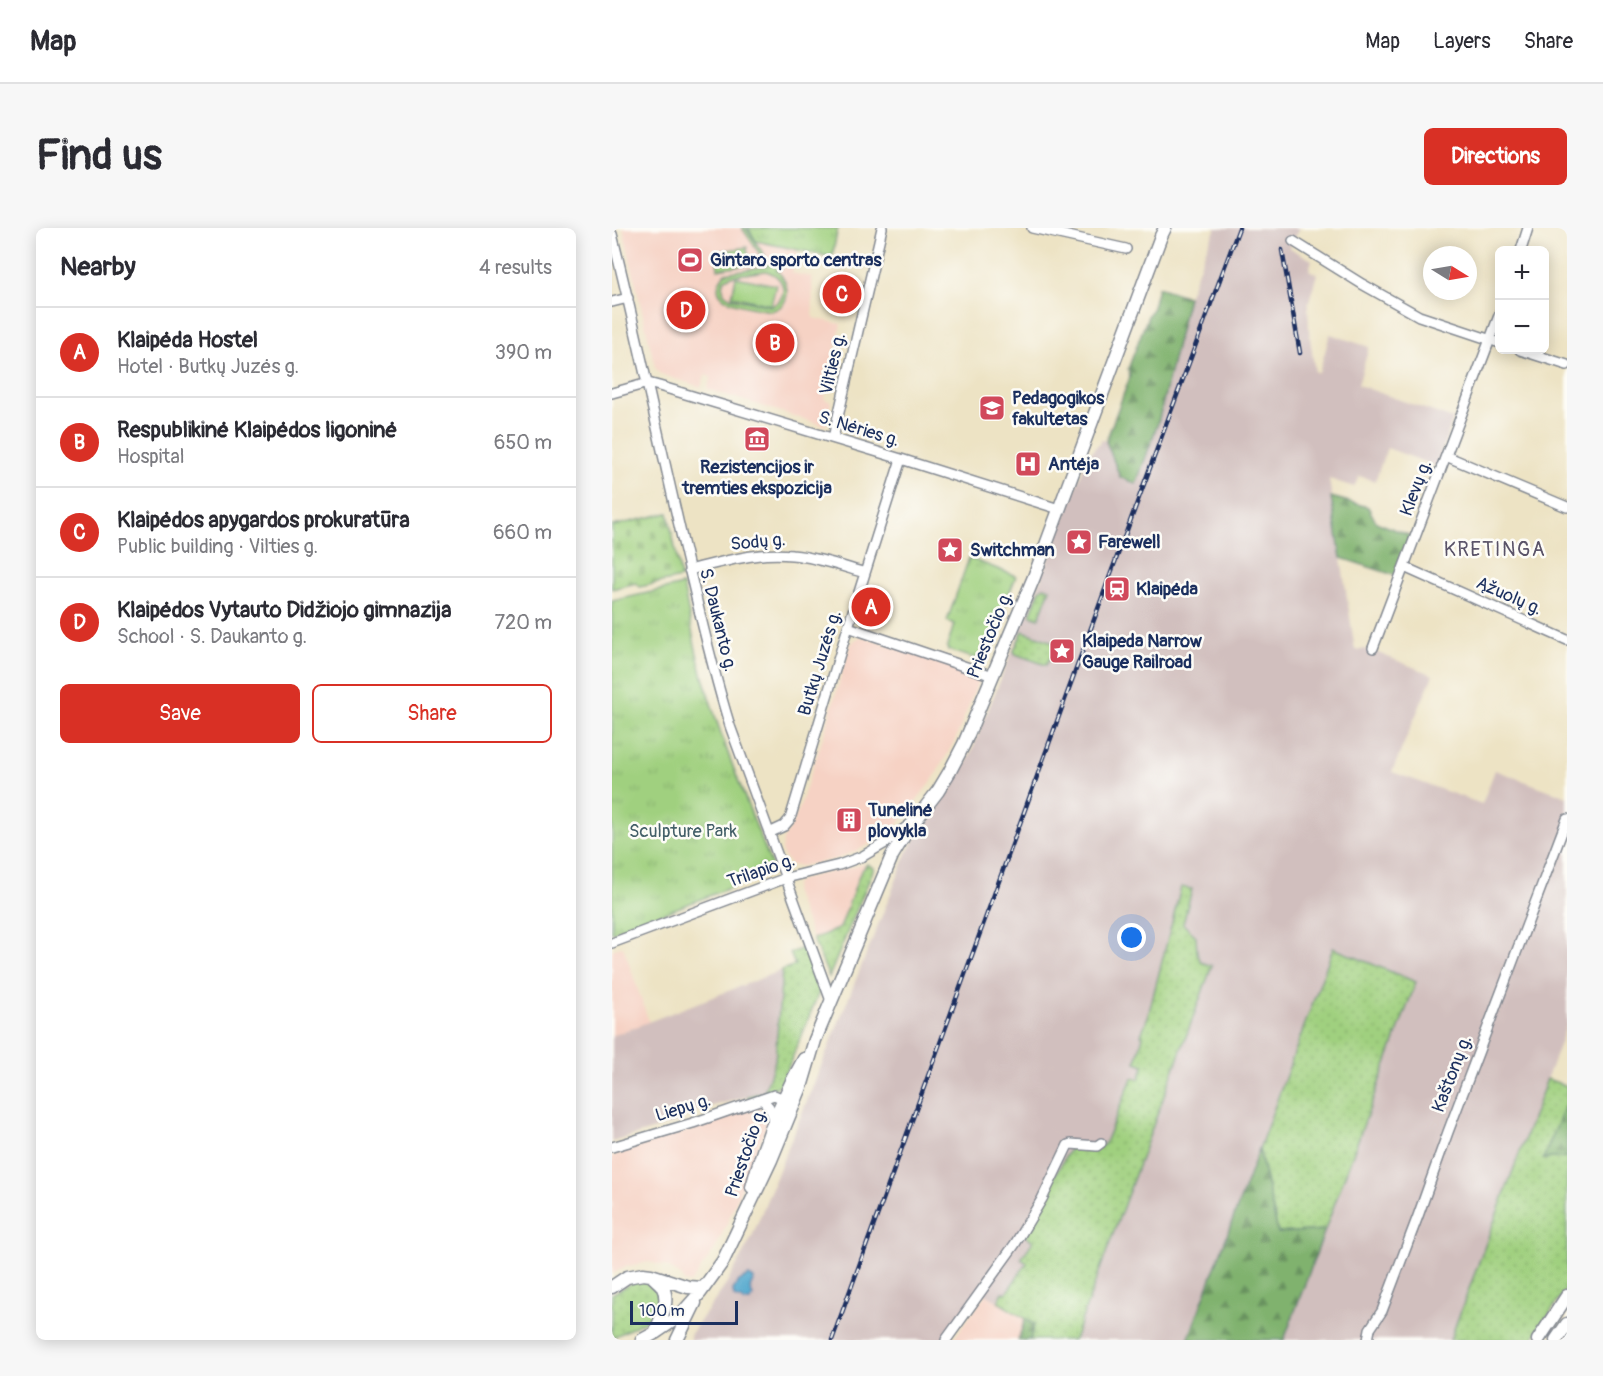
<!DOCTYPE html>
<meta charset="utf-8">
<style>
:root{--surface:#fff;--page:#f7f7f7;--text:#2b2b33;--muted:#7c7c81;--line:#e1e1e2;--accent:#d93025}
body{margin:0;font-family:Pangolin,sans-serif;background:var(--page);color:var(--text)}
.controls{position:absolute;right:18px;top:18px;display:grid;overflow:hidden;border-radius:9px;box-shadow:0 3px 15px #0003}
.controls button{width:54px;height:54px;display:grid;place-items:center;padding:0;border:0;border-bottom:2px solid var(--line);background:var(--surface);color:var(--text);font:30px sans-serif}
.compass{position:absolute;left:811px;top:18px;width:54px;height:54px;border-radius:50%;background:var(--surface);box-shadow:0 3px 15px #0003;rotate:101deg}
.scale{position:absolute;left:18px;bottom:15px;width:108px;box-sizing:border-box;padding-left:6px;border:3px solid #1b2f5e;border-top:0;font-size:16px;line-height:21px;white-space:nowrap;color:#1b2f5e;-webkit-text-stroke:4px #fdfcf7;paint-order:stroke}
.you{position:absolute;left:520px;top:710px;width:21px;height:21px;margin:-15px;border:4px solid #fff;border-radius:50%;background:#1a73e8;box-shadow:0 0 0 9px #1a73e833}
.badge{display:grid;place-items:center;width:39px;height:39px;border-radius:50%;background:var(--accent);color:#fff;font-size:20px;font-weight:700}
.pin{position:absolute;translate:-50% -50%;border:3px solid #fff;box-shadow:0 2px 6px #0006}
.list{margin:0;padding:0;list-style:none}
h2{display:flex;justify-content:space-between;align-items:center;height:78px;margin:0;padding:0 24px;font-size:26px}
h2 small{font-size:20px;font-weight:400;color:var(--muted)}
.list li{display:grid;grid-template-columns:39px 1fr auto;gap:18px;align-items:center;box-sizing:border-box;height:90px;padding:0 24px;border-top:2px solid var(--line)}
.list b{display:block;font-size:22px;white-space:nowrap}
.list p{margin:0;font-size:20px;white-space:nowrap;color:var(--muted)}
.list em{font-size:20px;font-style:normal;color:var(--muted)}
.actions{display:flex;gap:12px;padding:18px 24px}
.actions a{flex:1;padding:14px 0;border:2px solid var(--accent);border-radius:9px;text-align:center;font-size:21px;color:var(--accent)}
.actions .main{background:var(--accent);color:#fff}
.map{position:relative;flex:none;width:955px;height:1112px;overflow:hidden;border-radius:9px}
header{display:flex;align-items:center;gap:36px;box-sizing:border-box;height:84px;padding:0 30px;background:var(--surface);border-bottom:2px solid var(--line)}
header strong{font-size:28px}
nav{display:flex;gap:33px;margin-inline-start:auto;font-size:21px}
.intro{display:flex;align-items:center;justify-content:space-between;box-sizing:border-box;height:144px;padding:0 36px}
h1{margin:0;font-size:42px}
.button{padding:15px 27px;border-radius:9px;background:var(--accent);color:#fff;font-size:21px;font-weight:700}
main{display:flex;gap:36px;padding:0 36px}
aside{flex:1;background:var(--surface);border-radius:9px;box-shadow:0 3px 15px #0003}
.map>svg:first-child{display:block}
</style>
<header>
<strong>Map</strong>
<nav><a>Map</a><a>Layers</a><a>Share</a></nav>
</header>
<div class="intro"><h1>Find us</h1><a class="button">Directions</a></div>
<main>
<aside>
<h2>Nearby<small>4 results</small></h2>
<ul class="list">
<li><span class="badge">A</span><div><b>Klaipėda Hostel</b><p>Hotel · Butkų Juzės g.</p></div><em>390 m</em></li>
<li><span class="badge">B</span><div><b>Respublikinė Klaipėdos ligoninė</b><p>Hospital</p></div><em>650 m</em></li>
<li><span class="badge">C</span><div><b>Klaipėdos apygardos prokuratūra</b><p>Public building · Vilties g.</p></div><em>660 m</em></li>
<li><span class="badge">D</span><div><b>Klaipėdos Vytauto Didžiojo gimnazija</b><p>School · S. Daukanto g.</p></div><em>720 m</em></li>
</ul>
<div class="actions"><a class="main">Save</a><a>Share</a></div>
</aside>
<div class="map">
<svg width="955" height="1112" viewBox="0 0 955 1112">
<defs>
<pattern id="grass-dots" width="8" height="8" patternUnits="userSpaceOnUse" patternTransform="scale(1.5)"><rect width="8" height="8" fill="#a0d07f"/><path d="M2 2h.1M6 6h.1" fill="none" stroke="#89b370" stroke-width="1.8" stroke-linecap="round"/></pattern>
<pattern id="forest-firs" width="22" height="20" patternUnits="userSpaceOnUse" patternTransform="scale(1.5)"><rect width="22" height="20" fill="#80b26e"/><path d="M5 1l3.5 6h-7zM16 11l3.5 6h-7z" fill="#68915e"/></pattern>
<pattern id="cemetery-stones" width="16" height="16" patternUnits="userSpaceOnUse" patternTransform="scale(1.5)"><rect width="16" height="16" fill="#a0d07f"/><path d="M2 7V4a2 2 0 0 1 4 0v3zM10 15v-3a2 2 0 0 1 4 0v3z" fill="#89b370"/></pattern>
<pattern id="park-tufts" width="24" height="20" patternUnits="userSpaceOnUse" patternTransform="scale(1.5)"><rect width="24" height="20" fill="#a0d07f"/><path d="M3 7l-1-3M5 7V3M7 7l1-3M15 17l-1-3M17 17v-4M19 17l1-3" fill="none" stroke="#89b370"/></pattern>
</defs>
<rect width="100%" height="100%" fill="#fdfcf7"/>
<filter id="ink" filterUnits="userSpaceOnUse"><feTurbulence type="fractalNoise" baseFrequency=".0167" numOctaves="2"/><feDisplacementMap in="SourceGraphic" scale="12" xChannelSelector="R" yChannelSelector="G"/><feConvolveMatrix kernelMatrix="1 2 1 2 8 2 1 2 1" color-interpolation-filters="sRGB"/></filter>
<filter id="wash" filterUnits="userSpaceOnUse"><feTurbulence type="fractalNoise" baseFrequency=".008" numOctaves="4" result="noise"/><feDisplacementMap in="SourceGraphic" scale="24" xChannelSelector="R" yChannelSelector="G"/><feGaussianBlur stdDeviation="1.35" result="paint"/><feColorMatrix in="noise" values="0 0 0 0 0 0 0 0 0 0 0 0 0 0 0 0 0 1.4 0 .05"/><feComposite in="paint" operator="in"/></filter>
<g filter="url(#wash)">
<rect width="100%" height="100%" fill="#ede3c4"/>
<path fill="#f6d2c4" d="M 11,0 L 135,0 L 144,13 L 186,22 L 180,45 L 200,49 L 201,90 L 229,96 L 212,171 L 219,174 L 214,198 L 95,161 L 99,149 L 93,147 L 89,159 L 48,146 L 43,139 Z
M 248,409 L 253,409 L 348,441 L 351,444 L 352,448 L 365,452 L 366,454 L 344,510 L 322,550 L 286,596 L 272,609 L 244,623 L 224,631 L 189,638 L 184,638 L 179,637 L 173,630 L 170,624 L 171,611 L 178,601 L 187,581 L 212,506 L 238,417 L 243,412 Z
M 255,636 L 248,645 L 228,700 L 201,711 L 182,663 L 184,655 L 186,653 L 205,647 Z
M 11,718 L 37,794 L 0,808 L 0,722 Z
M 144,879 L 151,880 L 156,883 L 157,891 L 114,998 L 104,1019 L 81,1052 L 78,1055 L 72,1054 L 70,1049 L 56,1039 L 37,1034 L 15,1038 L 0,1046 L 0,928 L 79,902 Z
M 374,1066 L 413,1091 L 406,1112 L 341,1112 Z"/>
<path fill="#d1bfbe" d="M 604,0 L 687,0 L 678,20 L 700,32 L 697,42 L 705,46 L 696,76 L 697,103 L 703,144 L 707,145 L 718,106 L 757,119 L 746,157 L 841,191 L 824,238 L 775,220 L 763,253 L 747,248 L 742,259 L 717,251 L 743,422 L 756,421 L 821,447 L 780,544 L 870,576 L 883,542 L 955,569 L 955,796 L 838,1112 L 672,1112 L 804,754 L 721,720 L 576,1112 L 418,1112 L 422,1096 L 374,1066 L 363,1066 L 330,1112 L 78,1112 L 78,1107 L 114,1057 L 139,1011 L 296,623 L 300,616 L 338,563 L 357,530 L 427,356 L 476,228 L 490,212 L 494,213 L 508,249 L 524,256 L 546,194 L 576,69 L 595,19 Z
M 170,742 L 163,833 L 152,864 L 79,884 L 60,896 L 0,914 L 0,808 Z"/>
<path fill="url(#grass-dots)" stroke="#5e806e" stroke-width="1.5" d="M 432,359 L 438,361 L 427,390 L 418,387 L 428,362 Z
M 411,403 L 446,416 L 434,437 L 403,426 L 402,422 Z
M 255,636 L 262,640 L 217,749 L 201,711 L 228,700 L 248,645 Z
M 569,659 L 580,661 L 571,696 L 584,708 L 585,724 L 589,734 L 600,738 L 462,1112 L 418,1112 L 422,1096 L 386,1074 L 391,1064 L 394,1065 L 415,1035 L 409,1031 L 421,1013 L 411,1006 L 457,922 L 461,919 L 492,917 L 520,850 L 527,851 L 532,837 L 524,834 L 531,808 L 529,807 L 536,788 Z
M 192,720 L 207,758 L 207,764 L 170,855 L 149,869 L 137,873 L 136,868 L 152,864 L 163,833 L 170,742 L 183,737 L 178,725 Z
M 721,720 L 804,754 L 713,1002 L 666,1005 L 647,921 Z
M 935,851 L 955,858 L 955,873 L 932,931 L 955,929 L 955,1059 L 920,1112 L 838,1112 Z
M 25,1052 C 38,1052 42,1056 49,1066 C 47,1077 47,1084 37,1091 L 0,1110 L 0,1066 Z"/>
<path fill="url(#forest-firs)" stroke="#4e7066" stroke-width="1.5" d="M 546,59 L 576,69 L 546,195 L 524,256 L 508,249 L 494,213 L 518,149 L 516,141 L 536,88 L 541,79 Z
M 719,269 L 756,279 L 764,294 L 799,308 L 785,348 L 729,330 Z
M 955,873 L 955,929 L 931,931 Z
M 647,921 L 666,1005 L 713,1002 L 672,1112 L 576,1112 Z
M 413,1091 L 422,1097 L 418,1112 L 406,1112 Z"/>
<path fill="url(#cemetery-stones)" stroke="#5e806e" stroke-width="1.5" d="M 56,285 L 69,350 L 28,359 L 24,355 L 0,361 L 0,298 Z"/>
<path fill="url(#park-tufts)" stroke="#5e806e" stroke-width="1.5" d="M 136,0 L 226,0 L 220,29 L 144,13 Z
M 357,330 L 404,348 C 401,357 397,365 394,374 C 389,391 386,424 368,432 L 336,422 L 335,420 L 342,396 L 335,393 Z
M 71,357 C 76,381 80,406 86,430 C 104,502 135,574 162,643 L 0,705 L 0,373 Z"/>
<path fill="#a0d07f" stroke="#5e806e" stroke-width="1.5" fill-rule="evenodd" d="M 130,0 L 134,0 L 159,37 L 169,36 L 170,40 L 164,42 C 178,54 181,77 159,83 C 141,79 87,76 113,45 L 156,38 ZM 153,43 C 172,46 179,70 159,78 L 119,70 L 112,65 L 110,57 L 112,52 L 119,48 Z
M 135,19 L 137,36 L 106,41 L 104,24 Z
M 124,49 L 164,57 L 159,77 L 120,68 Z"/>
<path fill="#52a8ce" stroke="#366c96" stroke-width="1.5" d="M 137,1048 L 142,1051 L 138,1060 L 141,1069 L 138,1073 L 131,1074 L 131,1072 L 122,1069 L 121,1062 L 127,1053 Z"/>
</g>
<g filter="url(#ink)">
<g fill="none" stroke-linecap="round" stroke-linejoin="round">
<defs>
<path id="minor" d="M 420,0 L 514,21
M 0,6 C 28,118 51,231 78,344 C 90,395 102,447 118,498 L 219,773
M 681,13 L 750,56 L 807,88 L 888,115
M 909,22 L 916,0
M 0,74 L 16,70
M 908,122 L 955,137
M 0,165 L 36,155 L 47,158 L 289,231 L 447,281
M 221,210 L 270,0
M 834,228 L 955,279
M 792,339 L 955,412
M 77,342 C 111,334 145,323 180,327 C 204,329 229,338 253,345
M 236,399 L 381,448
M 761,420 L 888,85
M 157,605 L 172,598 L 178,591 L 236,399 L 289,231
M 0,715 L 174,650 L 227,637 L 251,628 L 275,614 L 297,597
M 150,871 L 157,879 L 163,892
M 0,919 L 81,895 L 162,867 L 172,871
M 334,1112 L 403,1016 L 430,971 L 456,917 L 459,916 L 485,918 L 489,915
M 756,1112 L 758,1101 L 770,1083 L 806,988 L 836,904 L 955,591"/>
<path id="major" d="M 140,959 C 152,915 169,871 192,831
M 40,1048 C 43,1051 48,1055 50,1058 C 59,1073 48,1092 43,1105
M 0,1059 L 15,1049 L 31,1046 L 39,1047 L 76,1059 L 91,1060
M 30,1112 L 43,1105 L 62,1092 L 72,1083 L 88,1065 L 111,1033 L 159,932 L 189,859 L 203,812 L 280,628 L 295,603 L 326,563 L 338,543 L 352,516 L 422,349 L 549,8 L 553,0
M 65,1112 L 83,1075
M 926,1112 L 955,1068
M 944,1112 L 955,1096"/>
</defs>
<use href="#minor" stroke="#848991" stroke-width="12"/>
<use href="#major" stroke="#848991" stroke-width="15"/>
<use href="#minor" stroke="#fff" stroke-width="9"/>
<use href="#major" stroke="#fff" stroke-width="12"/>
<defs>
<path id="rail" d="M 670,22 L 688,125
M 220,1112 L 499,345 L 627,0"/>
</defs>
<use href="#rail" stroke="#1b2f5e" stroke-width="4.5"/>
<use href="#rail" stroke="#fdfcf7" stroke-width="2" stroke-dasharray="7" stroke-linecap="butt"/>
</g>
</g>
<defs>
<symbol id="stadium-square" viewBox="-11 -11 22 22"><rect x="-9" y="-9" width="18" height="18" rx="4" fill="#d1495b" stroke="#fdfcf7"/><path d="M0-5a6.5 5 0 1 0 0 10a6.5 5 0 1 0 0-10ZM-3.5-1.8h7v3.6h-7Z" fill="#fff"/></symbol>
<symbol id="university-square" viewBox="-11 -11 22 22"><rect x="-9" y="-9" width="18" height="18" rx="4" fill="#d1495b" stroke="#fdfcf7"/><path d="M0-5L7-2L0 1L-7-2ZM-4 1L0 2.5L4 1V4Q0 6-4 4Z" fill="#fff"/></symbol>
<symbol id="museum-square" viewBox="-11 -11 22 22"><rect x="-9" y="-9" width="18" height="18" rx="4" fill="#d1495b" stroke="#fdfcf7"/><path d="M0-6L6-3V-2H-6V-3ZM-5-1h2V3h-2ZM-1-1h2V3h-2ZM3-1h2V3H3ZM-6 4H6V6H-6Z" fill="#fff"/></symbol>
<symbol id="hospital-square" viewBox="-11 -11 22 22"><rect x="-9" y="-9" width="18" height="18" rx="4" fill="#d1495b" stroke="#fdfcf7"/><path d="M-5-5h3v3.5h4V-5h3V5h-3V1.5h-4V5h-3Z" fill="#fff"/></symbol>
<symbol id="sight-square" viewBox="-11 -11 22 22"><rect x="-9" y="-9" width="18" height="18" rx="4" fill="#d1495b" stroke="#fdfcf7"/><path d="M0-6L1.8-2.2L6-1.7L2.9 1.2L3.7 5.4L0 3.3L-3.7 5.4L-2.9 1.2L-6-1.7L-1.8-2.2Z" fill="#fff"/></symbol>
<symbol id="station-square" viewBox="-11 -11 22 22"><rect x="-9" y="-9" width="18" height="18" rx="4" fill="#d1495b" stroke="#fdfcf7"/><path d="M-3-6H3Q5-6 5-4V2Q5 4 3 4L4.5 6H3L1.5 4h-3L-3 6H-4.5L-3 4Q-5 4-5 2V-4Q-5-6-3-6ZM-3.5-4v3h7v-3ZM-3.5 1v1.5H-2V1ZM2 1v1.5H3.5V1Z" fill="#fff"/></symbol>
<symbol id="building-square" viewBox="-11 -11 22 22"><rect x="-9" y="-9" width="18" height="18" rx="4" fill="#d1495b" stroke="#fdfcf7"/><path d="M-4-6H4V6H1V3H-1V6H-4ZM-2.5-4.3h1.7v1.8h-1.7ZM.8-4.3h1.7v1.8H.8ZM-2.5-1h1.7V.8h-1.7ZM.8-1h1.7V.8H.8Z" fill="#fff"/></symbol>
</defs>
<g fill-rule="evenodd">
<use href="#stadium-square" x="63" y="17" width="30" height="30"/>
<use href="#university-square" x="365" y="165" width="30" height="30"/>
<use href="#museum-square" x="130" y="196" width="30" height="30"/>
<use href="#hospital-square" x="401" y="221" width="30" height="30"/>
<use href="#sight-square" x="452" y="299" width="30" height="30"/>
<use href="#sight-square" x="323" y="307" width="30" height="30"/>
<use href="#station-square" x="490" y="346" width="30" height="30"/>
<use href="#sight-square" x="435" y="408" width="30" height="30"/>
<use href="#building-square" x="222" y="577" width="30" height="30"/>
</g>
<g text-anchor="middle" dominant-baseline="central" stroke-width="5" stroke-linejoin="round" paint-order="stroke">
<g font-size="18" font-weight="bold" fill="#1b2f5e" stroke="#fdfcf7" text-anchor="start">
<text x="98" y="32">Gintaro sporto centras</text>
<text x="400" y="170">Pedagogikos<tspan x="400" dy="21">fakultetas</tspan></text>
<text x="436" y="236">Antėja</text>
<text x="145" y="239" text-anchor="middle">Rezistencijos ir<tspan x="145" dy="21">tremties ekspozicija</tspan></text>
<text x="486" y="314">Farewell</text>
<text x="358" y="322">Switchman</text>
<text x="524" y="361">Klaipėda</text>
<text x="470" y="413">Klaipeda Narrow<tspan x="470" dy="21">Gauge Railroad</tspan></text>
<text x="256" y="582">Tunelinė<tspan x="256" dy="21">plovykla</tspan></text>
</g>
<g font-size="18" fill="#1b2f5e" stroke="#fdfcf7">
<text transform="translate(221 136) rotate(-77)">Vilties g.</text>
<text transform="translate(247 201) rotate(17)">S. Nėries g.</text>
<text transform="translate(804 260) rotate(-69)">Klevų g.</text>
<text transform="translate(146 314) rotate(-5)">Sodų g.</text>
<text transform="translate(897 368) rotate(24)">Ąžuolų g.</text>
<text transform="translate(106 392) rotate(76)">S. Daukanto g.</text>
<text transform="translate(378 407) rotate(-68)">Priestočio g.</text>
<text transform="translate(208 435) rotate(-73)">Butkų Juzės g.</text>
<text transform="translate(149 643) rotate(-19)">Trilapio g.</text>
<text transform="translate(840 846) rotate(-69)">Kaštonų g.</text>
<text transform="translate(71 880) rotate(-17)">Liepų g.</text>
<text transform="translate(134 925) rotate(-71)">Priestočio g.</text>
</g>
<g font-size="18" fill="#435f68" stroke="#fdfcf7">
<text x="71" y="603">Sculpture Park</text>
</g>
<g font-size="20" letter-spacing="1.5" fill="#5a5368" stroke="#fdfcf7">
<text x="883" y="321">KRETINGA</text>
</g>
</g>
</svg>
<div class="controls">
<button>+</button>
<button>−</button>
</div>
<svg class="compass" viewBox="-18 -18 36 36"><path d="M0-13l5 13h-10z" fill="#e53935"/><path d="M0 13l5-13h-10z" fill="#7c7c81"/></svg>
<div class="scale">100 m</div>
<div class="you"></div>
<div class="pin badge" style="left:259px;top:379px">A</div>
<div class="pin badge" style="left:163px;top:115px">B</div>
<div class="pin badge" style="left:230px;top:66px">C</div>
<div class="pin badge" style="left:74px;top:82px">D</div>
</div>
</main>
